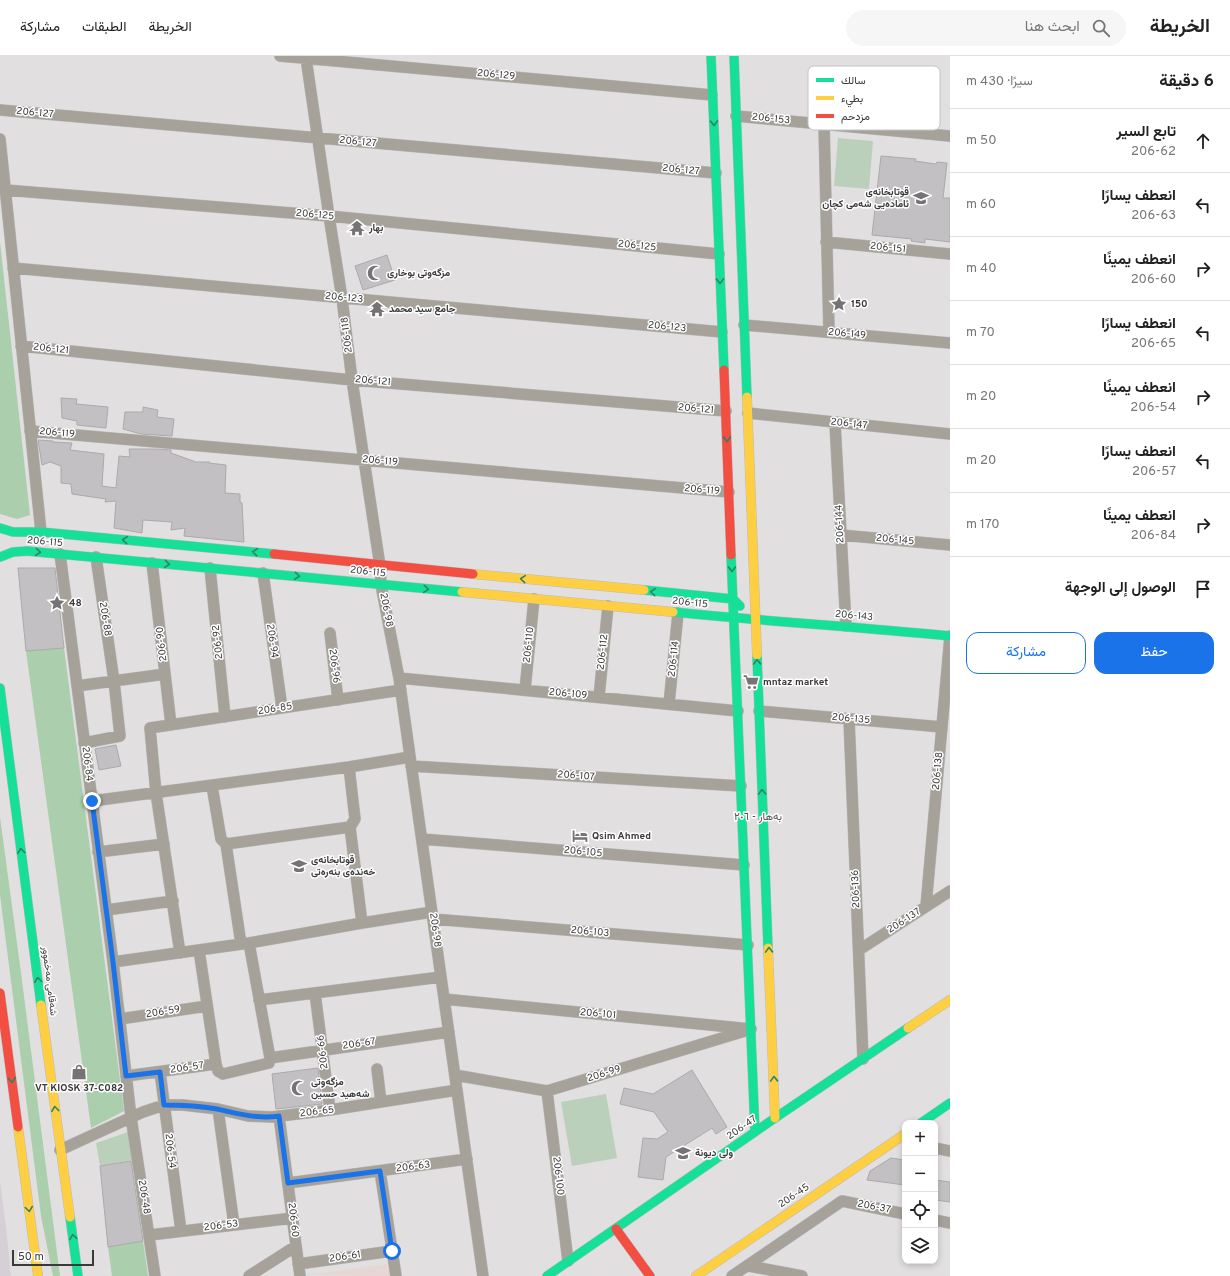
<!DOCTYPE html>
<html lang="ar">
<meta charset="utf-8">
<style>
:root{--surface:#fff;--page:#f6f6f6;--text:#222;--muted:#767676;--line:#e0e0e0;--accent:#1a73e8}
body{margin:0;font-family:Overpass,Vazirmatn,sans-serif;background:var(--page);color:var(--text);direction:rtl}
.controls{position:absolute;right:12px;bottom:12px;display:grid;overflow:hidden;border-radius:8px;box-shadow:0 2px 6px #0003}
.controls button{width:36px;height:36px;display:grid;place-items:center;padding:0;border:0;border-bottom:1px solid var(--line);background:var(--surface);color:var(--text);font:20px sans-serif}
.scale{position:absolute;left:12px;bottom:10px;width:82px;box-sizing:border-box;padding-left:4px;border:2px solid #3b393b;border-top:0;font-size:11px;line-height:14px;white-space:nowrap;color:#3b393b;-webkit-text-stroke:3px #fff;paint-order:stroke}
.stop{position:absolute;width:12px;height:12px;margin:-9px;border:3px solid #1a73e8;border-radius:50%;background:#fff}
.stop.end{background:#1a73e8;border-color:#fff;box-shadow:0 1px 4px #0008}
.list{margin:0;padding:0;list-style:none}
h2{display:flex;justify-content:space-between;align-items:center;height:52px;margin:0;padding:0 16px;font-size:17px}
h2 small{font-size:13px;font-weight:400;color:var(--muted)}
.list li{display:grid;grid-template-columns:26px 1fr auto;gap:12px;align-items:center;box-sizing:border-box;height:64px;padding:0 16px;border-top:1px solid var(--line)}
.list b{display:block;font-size:15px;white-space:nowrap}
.list p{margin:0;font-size:13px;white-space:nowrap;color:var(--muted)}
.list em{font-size:13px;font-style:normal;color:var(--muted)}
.actions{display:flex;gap:8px;padding:12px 16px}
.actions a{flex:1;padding:9px 0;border:1px solid var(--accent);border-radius:12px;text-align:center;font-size:14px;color:var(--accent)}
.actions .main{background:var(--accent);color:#fff}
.icon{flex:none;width:22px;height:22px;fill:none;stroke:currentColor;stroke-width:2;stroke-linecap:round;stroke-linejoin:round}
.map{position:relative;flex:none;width:950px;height:1220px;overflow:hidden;direction:ltr}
header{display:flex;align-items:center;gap:24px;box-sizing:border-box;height:56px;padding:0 20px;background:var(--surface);border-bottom:1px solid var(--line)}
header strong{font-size:19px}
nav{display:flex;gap:22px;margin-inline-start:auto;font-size:14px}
.search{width:280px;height:36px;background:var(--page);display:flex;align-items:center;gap:10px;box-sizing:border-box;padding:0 14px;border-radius:22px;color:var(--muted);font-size:15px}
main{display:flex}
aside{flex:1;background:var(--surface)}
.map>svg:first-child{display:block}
</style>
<header>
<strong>الخريطة</strong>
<div class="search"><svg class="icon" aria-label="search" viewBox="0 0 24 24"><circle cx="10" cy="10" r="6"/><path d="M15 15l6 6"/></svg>ابحث هنا</div>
<nav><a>الخريطة</a><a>الطبقات</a><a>مشاركة</a></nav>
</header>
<main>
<aside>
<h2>6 دقيقة<small>سيرًا · 430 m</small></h2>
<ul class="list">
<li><svg class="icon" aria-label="ahead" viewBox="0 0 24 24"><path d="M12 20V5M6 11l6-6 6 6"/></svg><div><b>تابع السير</b><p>206-62</p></div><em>50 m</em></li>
<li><svg class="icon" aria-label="left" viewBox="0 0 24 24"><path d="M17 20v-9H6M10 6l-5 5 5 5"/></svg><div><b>انعطف يسارًا</b><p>206-63</p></div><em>60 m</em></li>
<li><svg class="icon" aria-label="right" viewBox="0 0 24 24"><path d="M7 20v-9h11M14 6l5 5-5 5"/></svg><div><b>انعطف يمينًا</b><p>206-60</p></div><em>40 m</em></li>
<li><svg class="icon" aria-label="left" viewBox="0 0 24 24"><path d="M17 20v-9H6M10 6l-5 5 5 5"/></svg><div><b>انعطف يسارًا</b><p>206-65</p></div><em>70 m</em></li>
<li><svg class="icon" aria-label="right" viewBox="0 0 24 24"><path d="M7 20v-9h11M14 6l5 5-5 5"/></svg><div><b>انعطف يمينًا</b><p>206-54</p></div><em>20 m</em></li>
<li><svg class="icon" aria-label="left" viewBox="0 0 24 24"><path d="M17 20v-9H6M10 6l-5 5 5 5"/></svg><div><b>انعطف يسارًا</b><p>206-57</p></div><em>20 m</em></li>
<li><svg class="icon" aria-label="right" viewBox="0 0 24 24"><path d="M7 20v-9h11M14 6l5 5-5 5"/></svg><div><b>انعطف يمينًا</b><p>206-84</p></div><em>170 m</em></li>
<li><svg class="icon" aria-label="arrive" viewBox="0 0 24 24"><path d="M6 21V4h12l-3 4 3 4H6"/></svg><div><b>الوصول إلى الوجهة</b></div></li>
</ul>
<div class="actions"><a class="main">حفظ</a><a>مشاركة</a></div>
</aside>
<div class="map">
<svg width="950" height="1220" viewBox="0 0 950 1220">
<rect width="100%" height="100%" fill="#e2dfe1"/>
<path fill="#d6cfd6" d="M 0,1125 L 6,1171 L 11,1220 L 0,1220 Z"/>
<path fill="#e6d6d5" d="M 387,1208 L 390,1220 L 307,1219 Z"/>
<path fill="#bbd0bb" d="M 838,82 L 873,85 L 869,133 L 834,130 Z
M 606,1038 L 617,1102 L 572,1110 L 561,1046 Z
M 128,1076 L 132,1104 L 100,1110 L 96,1087 Z"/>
<path fill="#abceac" d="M 0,186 L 30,459 L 17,463 L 0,458 Z
M 64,592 L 124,1055 L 91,1072 L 26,595 Z
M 0,761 L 21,917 L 60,1220 L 53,1220 L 41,1160 L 0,839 Z
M 143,1185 L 148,1220 L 112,1220 L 108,1191 Z"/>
<path fill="#c2c0c2" stroke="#aba9ab" d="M 881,100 L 916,103 L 915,105 L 936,108 L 937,106 L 947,107 L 943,142 L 950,142 L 950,186 L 925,183 L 925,187 L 911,185 L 912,183 L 872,179 Z
M 387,199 L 395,224 L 363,234 L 355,210 Z
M 61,342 L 77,343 L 76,348 L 108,351 L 106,372 L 77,369 L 77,365 L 62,362 Z
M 143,351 L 158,354 L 157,361 L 174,363 L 172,380 L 141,378 L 123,373 L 125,356 L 143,356 Z
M 38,384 L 53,385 L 53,386 L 72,387 L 70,394 L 104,398 L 102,430 L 116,432 L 119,400 L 130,401 L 129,393 L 156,393 L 171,394 L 171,397 L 196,406 L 210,406 L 209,407 L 226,409 L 225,437 L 240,438 L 240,446 L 242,447 L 244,486 L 184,480 L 185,472 L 171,474 L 172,466 L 143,464 L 142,477 L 114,472 L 116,445 L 105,446 L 106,443 L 72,438 L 71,428 L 61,427 L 61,410 L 50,406 L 42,409 Z
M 18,512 L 55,512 L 64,592 L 26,595 Z
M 116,689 L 121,710 L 99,714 L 95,693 Z
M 318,1012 L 322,1048 L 276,1053 L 272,1018 Z
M 692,1014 L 727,1071 L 716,1078 L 712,1072 L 666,1101 L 663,1124 L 638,1121 L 643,1082 L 657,1083 L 668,1076 L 654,1056 L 620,1048 L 624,1032 L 653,1038 Z
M 891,1102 L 905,1104 L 905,1129 L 867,1124 L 870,1115 Z
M 131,1105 L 143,1185 L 108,1191 L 100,1110 Z
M 935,1124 L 950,1126 L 950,1146 L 935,1144 Z"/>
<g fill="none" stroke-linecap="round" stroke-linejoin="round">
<defs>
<path id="street" d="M 280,0 L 712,39
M 307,0 L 307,9 L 329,160 L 342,242 L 352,324 L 380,510 L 381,529 L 399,622 L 483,1220
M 0,54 L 716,117
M 736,60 L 950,80
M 824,68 L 829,276
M 0,83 L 41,476
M 5,134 L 329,160 L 719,198
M 826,186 L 950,198
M 13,212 L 722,276
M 744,269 L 950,287
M 21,290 L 352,324 L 726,355
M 748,357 L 950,378
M 835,367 L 846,570
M 30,375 L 729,436
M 841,479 L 950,489
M 60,498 L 113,906 L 131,1061 L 155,1220
M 152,507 L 171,669
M 210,512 L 225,661
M 263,517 L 282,652
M 330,577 L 338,644
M 399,622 L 738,655
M 77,630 L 165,618
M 525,634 L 534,543
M 599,641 L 608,550
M 669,648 L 678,557
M 759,655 L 942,671
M 849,663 L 863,1003
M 84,687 L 120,680 L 114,625 L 96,501
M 411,710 L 741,730
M 349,711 L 355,763 L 350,771 L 362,867
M 212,730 L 221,783 L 226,788 L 241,888
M 92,745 L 349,711 L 410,701
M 422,783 L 744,809
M 226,788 L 350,771
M 98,796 L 164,788
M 926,850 L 950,580
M 106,854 L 173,845
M 433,863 L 748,889
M 199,894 L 216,1008 L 218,1015 L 223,1018 L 265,1008 L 269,1007 L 270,1002 L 249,887
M 859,894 L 950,835
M 180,897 L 156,737 L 150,672 L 401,634
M 113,906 L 249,887 L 362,867 L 432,856
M 315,937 L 330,1054
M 444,943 L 751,973
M 259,944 L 441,921
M 120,963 L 207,950
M 270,1002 L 449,976
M 377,1013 L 381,1046
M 160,1016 L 181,1175
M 455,1019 L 547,1035 L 745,975
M 126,1020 L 216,1008
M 547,1035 L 568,1205
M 218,1053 L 234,1169
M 279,1060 L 300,1220
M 935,1092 L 950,1095
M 60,1094 L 143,1056 L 164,1049 L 183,1049 L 218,1053 L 248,1060 L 272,1061 L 330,1054 L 457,1034
M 380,1115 L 396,1220
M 288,1127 L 467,1103
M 935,1164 L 950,1167
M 150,1179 L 293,1162
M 298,1208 L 392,1195
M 749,1210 L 802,1220
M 249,1220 L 296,1190
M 732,1220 L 842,1145 L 905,1158"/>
<path id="fast" d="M 711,0 L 724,314
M 734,0 L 747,341
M 0,472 L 13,476 L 41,476 L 274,498
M 731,499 L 755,1076
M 0,501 L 13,496 L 27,495 L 462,536
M 644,534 L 733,543 L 740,550
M 673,556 C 765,565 858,571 950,580
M 757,599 L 768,892
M 0,632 L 41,949
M 921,1067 L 950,1047
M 70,1161 L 78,1220
M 547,1220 L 775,1062 L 908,972"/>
<path id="slow" d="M 747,341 L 757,599
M 473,518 L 644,534
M 462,536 L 673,556
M 768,892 L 775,1062
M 41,949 L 70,1161
M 908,972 L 950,944
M 18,1071 L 38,1220
M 696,1220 L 905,1078"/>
<path id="jam" d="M 724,314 L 731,499
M 274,498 L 473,518
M 0,937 L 18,1071
M 616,1173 L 650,1220"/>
</defs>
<use href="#street" stroke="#bcbbbc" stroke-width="12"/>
<use href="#fast" stroke="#bcbbbc" stroke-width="10"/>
<use href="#slow" stroke="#bcbbbc" stroke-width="10"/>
<use href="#jam" stroke="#bcbbbc" stroke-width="10"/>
<use href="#street" stroke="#a6a29a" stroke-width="11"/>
<use href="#fast" stroke="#16e098" stroke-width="9"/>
<use href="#slow" stroke="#ffcf43" stroke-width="9"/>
<use href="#jam" stroke="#f24e42" stroke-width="9"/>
</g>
<defs><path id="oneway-chevron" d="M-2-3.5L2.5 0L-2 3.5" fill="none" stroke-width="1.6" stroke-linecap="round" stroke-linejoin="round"/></defs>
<g stroke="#2a8465">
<use href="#oneway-chevron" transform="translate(714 67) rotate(88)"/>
<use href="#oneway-chevron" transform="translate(720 225) rotate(88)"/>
<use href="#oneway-chevron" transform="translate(727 383) rotate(88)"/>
<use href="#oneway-chevron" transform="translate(125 484) rotate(-175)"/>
<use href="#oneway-chevron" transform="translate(38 496) rotate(5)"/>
<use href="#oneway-chevron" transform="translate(255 496) rotate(-174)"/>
<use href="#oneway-chevron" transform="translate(167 508) rotate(5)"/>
<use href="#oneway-chevron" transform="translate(732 513) rotate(88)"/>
<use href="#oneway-chevron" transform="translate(297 520) rotate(6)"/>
<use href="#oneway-chevron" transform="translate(523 523) rotate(-175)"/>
<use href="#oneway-chevron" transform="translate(426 533) rotate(5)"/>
<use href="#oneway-chevron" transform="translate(653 536) rotate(-175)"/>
<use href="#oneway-chevron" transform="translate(757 606) rotate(-92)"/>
<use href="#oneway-chevron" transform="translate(762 736) rotate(-92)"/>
<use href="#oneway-chevron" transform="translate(21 795) rotate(-97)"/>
<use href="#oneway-chevron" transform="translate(769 894) rotate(-92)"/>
<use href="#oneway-chevron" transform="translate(38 924) rotate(-97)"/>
<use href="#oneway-chevron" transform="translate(774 1023) rotate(-92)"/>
<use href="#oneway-chevron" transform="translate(12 1024) rotate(82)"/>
<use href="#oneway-chevron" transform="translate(55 1053) rotate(-97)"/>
<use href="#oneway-chevron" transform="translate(29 1153) rotate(82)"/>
<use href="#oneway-chevron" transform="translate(73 1181) rotate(-98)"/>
</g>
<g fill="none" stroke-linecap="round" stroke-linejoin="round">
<path stroke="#1a73e8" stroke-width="5" d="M 92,745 L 113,906 L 126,1020 L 160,1016 L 164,1049 C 182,1049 200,1050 217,1053 C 238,1058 258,1063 279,1060 L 288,1127 L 380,1115 L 392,1195"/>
</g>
<defs>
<symbol id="school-bare" viewBox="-9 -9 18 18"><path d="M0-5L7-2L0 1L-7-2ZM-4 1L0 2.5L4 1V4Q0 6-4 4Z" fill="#757375" stroke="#fff" stroke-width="2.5" paint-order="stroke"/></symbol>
<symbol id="temple-bare" viewBox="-9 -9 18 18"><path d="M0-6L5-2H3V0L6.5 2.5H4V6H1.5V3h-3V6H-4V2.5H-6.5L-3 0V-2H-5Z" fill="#757375" stroke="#fff" stroke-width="2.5" paint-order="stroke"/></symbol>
<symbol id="mosque-bare" viewBox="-9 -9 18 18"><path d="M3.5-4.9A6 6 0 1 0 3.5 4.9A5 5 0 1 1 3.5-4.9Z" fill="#757375" stroke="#fff" stroke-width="2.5" paint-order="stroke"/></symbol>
<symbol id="sight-bare" viewBox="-9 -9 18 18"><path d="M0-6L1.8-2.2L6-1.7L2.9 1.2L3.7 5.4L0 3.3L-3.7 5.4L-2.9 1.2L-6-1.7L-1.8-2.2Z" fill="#757375" stroke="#fff" stroke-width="2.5" paint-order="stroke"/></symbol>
<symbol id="supermarket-bare" viewBox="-9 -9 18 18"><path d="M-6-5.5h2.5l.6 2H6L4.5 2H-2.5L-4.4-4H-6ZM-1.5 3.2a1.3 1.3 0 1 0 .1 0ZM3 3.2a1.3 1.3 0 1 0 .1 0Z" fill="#757375" stroke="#fff" stroke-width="2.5" paint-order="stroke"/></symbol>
<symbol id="hotel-bare" viewBox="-9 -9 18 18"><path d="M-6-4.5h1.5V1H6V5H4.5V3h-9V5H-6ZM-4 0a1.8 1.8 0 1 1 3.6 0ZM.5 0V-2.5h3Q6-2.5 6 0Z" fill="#757375" stroke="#fff" stroke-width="2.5" paint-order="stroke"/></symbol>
<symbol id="shop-bare" viewBox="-9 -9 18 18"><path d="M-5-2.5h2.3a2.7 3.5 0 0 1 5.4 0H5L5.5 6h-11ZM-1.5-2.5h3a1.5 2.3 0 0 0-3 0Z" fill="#757375" stroke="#fff" stroke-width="2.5" paint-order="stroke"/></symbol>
</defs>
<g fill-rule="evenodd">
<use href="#school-bare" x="910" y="131" width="22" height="22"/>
<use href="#temple-bare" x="346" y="161" width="22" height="22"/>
<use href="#mosque-bare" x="364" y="206" width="22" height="22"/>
<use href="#sight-bare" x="828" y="237" width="22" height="22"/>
<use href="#temple-bare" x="366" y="242" width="22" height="22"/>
<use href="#sight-bare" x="46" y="536" width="22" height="22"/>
<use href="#supermarket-bare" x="740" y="615" width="22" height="22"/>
<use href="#hotel-bare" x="569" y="769" width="22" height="22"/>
<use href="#school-bare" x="288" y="799" width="22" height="22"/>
<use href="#shop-bare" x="68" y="1005" width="22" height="22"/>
<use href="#mosque-bare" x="288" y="1021" width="22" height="22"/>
<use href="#school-bare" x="672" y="1086" width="22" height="22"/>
</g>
<g text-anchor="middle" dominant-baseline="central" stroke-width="3" stroke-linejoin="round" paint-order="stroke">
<g font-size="10" fill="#3b393b" stroke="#fff">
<text transform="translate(496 19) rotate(5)">206-129</text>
<text transform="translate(35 57) rotate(5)">206-127</text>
<text transform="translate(771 63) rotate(6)">206-153</text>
<text transform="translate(358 86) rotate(5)">206-127</text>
<text transform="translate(681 114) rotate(5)">206-127</text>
<text transform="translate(315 159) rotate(5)">206-125</text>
<text transform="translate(637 190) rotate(6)">206-125</text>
<text transform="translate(888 192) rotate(6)">206-151</text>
<text transform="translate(344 242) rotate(5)">206-123</text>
<text transform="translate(667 271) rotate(5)">206-123</text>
<text transform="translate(847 278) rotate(5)">206-149</text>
<text transform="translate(347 279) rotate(-97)">206-118</text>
<text transform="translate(51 293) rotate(6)">206-121</text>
<text transform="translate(373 325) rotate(5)">206-121</text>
<text transform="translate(696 353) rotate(5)">206-121</text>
<text transform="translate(849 368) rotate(6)">206-147</text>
<text transform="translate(57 377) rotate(5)">206-119</text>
<text transform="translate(380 405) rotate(5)">206-119</text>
<text transform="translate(702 434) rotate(5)">206-119</text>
<text transform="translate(840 468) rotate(-93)">206-144</text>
<text transform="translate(895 484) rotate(5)">206-145</text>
<text transform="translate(45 486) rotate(5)">206-115</text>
<text transform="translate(368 516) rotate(6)">206-115</text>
<text transform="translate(690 547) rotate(6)">206-115</text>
<text transform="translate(386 554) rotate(79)">206-98</text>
<text transform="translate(854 560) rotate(5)">206-143</text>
<text transform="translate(105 563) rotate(81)">206-88</text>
<text transform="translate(272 585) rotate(82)">206-94</text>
<text transform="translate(218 586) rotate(-96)">206-92</text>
<text transform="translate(162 588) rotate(-97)">206-90</text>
<text transform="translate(529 589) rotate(-84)">206-110</text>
<text transform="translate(603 596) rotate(-84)">206-112</text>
<text transform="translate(674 603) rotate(-84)">206-114</text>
<text transform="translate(334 610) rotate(83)">206-96</text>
<text transform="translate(568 638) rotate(5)">206-109</text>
<text transform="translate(275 653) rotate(-9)">206-85</text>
<text transform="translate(851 663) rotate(5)">206-135</text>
<text transform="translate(87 708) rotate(83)">206-84</text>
<text transform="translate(938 715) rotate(-85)">206-138</text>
<text transform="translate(576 720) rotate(4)">206-107</text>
<text transform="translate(583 796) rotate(5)">206-105</text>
<text transform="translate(856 833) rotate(-92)">206-136</text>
<text transform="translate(904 865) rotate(-33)">206-137</text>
<text transform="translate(435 874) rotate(82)">206-98</text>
<text transform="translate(590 876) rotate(5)">206-103</text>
<text transform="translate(49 925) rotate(83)">شەقامی مەخموور</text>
<text transform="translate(163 956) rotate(-9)">206-59</text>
<text transform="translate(598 958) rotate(5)">206-101</text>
<text transform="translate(359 988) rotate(-8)">206-67</text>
<text transform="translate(323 996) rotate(-97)">206-66</text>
<text transform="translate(187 1012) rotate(-8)">206-57</text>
<text transform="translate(604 1018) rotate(-17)">206-99</text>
<text transform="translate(317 1056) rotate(-7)">206-65</text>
<text transform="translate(742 1072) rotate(-35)">206-47</text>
<text transform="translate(170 1095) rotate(83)">206-54</text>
<text transform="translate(413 1111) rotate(-7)">206-63</text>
<text transform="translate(558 1120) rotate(83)">206-100</text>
<text transform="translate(794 1140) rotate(-34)">206-45</text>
<text transform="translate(144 1141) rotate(81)">206-48</text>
<text transform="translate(874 1151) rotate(11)">206-37</text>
<text transform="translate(293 1164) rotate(83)">206-60</text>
<text transform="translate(221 1170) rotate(-7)">206-53</text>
<text transform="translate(345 1201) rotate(-8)">206-61</text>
</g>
<g font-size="10" font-weight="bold" fill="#3b393b" stroke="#fff" text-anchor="start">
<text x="909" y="136" text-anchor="end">قوتابخانەی<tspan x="909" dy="12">ئامادەیی شەمی کچان</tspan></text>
<text x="369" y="172">بهار</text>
<text x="387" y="217">مزگەوتی بوخاری</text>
<text x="851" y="248">150</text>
<text x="389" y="253">جامع سيد محمد</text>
<text x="69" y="547">48</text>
<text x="763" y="626">mntaz market</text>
<text x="592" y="780">Qsim Ahmed</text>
<text x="311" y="804">قوتابخانەی<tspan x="311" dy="12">خەندەی بنەرەتی</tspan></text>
<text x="311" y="1026">مزگەوتی<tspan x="311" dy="12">شەهید حسين</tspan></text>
<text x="79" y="1032" text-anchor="middle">VT KIOSK 37-C082</text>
<text x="695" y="1097">ولی دیونة</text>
</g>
<g font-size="11" fill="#534f52" stroke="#fff">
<text x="758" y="761">بەهار - ٢٠٦</text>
</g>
</g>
<rect x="808" y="10" width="132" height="64" rx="6" fill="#fff" stroke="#c4c4c4" stroke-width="1"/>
<rect x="816" y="22" width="18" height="4" fill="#16e098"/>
<rect x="816" y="40" width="18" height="4" fill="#ffcf43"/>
<rect x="816" y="58" width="18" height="4" fill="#f24e42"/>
<g font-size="11" fill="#3b393b">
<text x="841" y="28">سالك</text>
<text x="841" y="46">بطيء</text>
<text x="841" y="64">مزدحم</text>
</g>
</svg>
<div class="controls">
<button>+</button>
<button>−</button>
<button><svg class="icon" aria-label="locate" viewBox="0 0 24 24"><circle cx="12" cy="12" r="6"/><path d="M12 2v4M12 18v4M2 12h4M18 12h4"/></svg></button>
<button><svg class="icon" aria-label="layers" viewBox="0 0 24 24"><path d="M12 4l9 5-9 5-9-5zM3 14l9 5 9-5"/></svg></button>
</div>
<div class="scale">50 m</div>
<div class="stop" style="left:392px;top:1195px"></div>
<div class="stop end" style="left:92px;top:745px"></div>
</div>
</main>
